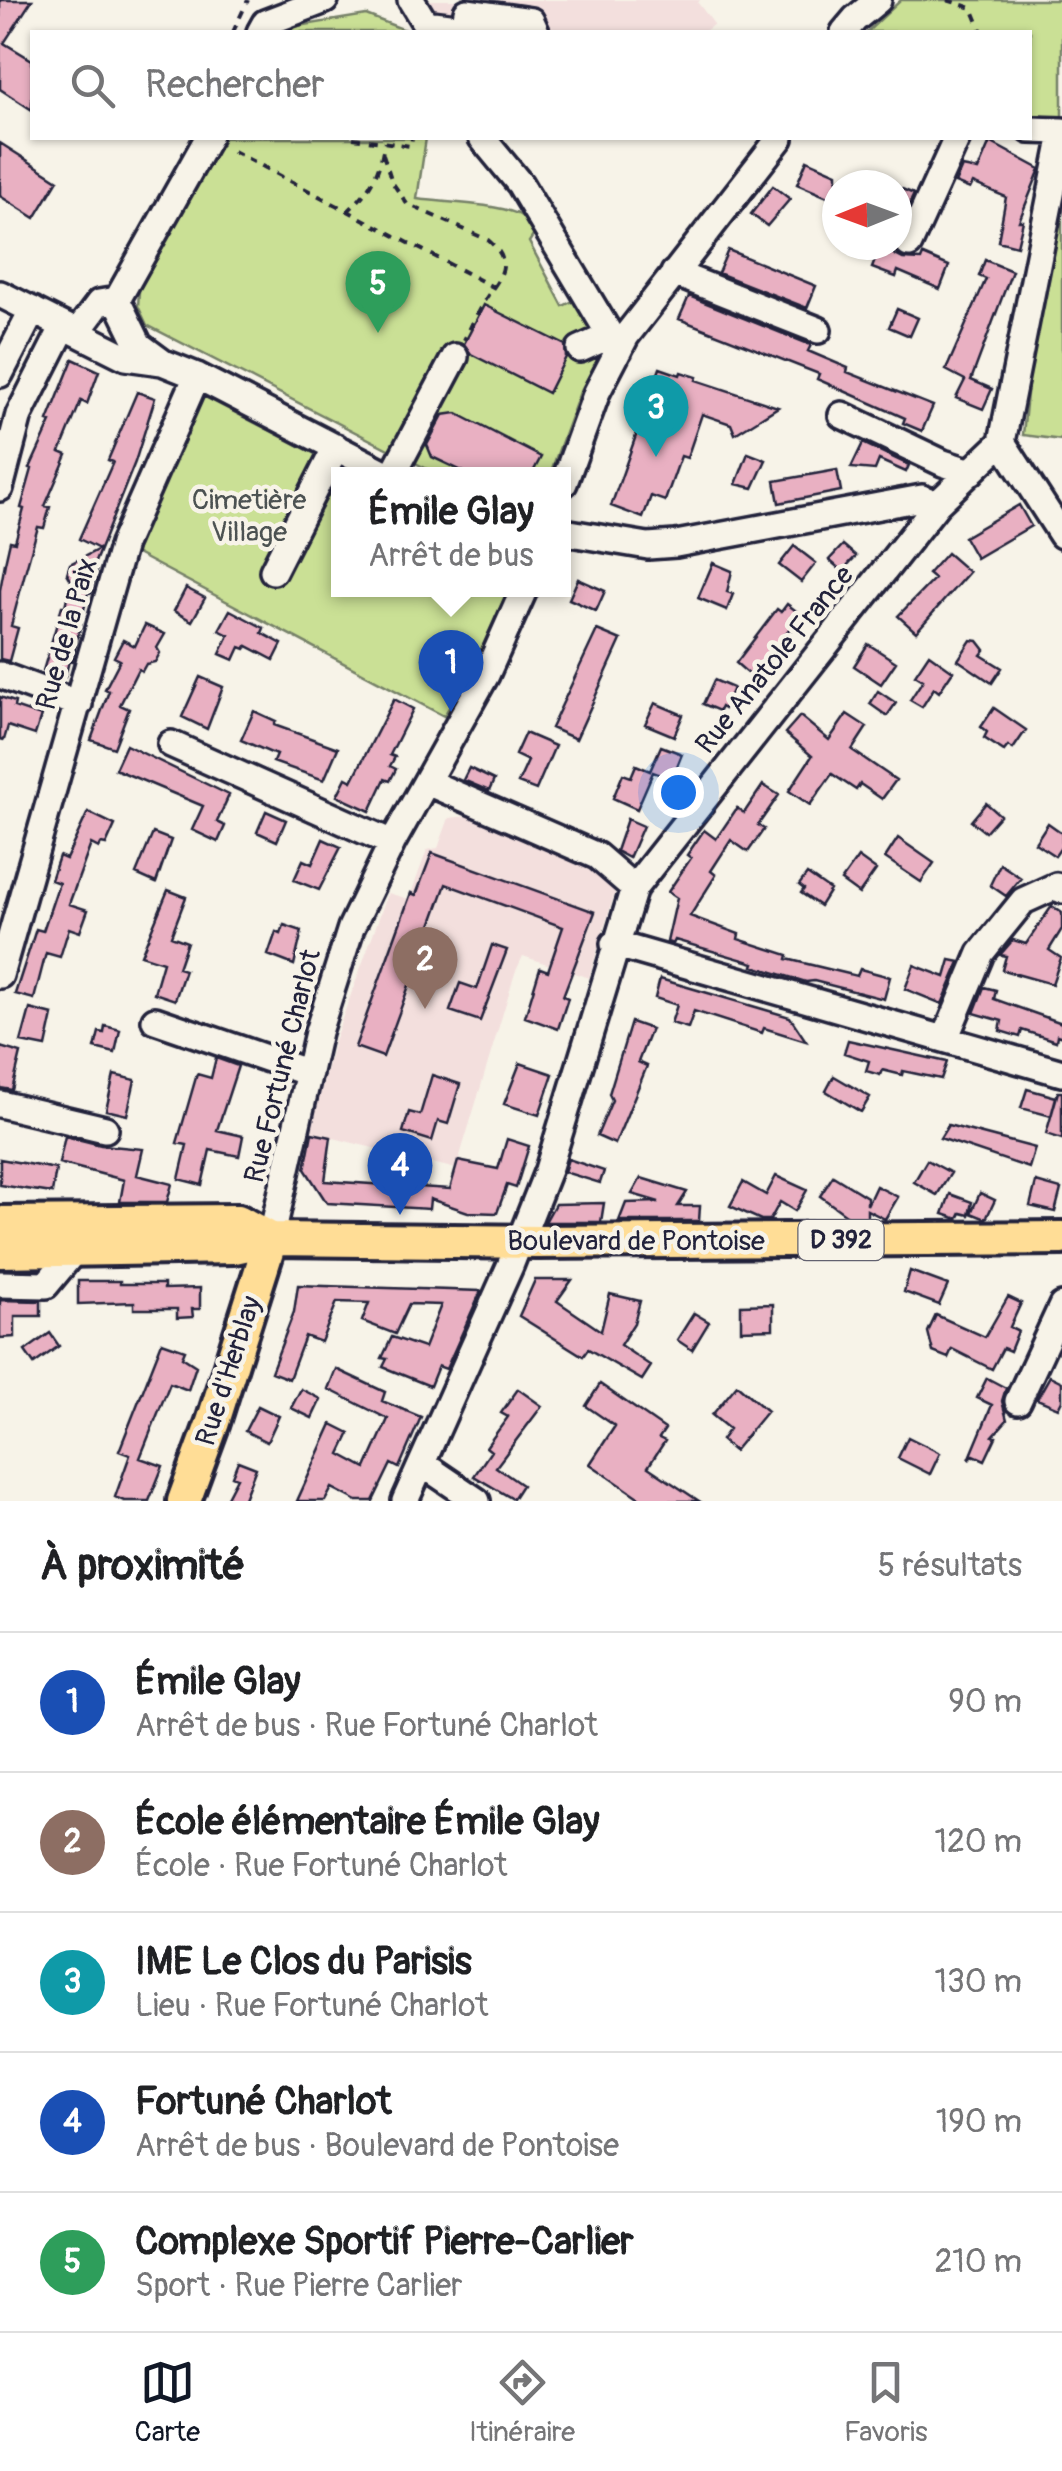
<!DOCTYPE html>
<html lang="fr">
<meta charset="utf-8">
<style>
:root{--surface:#fff;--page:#f6f6f6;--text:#202124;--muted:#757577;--line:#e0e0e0;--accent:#111827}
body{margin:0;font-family:Pangolin,sans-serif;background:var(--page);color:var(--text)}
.compass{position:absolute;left:822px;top:170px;width:90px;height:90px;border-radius:50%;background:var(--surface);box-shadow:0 2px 8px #0004;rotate:269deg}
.you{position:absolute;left:678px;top:792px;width:35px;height:35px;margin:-25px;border:8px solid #fff;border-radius:50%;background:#1a73e8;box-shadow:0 0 0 15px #1a73e833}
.badge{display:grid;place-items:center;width:65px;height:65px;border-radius:50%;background:var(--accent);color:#fff;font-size:32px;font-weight:700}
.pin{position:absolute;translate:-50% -82px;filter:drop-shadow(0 2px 5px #0008)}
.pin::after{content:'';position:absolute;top:52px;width:35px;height:30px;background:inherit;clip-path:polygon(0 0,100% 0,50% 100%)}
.popup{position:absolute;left:331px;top:467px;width:240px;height:130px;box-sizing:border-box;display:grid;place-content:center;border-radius:0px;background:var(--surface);filter:drop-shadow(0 2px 8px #0005);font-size:32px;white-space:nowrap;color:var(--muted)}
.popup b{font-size:38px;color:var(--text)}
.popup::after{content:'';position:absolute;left:50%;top:100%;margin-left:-20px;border:20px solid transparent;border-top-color:var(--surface)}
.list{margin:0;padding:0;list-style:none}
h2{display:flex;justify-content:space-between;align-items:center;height:130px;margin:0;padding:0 40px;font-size:42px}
h2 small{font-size:32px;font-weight:400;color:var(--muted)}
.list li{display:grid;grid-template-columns:65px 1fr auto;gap:30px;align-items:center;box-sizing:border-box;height:140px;padding:0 40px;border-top:2px solid var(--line)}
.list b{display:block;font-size:38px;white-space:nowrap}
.list p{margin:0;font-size:32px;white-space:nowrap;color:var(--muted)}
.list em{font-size:32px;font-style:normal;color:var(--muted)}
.icon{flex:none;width:55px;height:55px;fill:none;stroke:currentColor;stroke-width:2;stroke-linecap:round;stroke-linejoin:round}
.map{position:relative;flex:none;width:1062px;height:1501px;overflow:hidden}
.search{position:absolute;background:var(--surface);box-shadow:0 2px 8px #0004;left:30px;right:30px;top:30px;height:110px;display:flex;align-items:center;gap:25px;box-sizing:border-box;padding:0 35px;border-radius:0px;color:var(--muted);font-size:38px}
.sheet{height:830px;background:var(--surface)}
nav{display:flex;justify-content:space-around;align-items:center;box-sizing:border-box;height:140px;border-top:2px solid var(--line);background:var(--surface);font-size:28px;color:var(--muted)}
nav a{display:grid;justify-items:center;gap:5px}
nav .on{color:var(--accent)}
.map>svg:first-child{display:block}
</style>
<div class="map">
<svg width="1062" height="1501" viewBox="0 0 1062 1501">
<rect width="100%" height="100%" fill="#f7f3e8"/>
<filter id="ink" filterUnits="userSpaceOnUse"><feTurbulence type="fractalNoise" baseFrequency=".01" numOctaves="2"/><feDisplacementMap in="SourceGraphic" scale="20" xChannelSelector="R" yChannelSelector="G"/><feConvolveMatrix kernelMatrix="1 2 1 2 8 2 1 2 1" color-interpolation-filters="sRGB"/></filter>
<g filter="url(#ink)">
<path fill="#f3dfdd" d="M 405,0 L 700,0 L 698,3 L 714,24 L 704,32 L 434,32 Z
M 468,816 L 607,874 L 615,892 L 589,978 L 523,956 L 515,973 L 456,1169 L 310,1132 L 334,1041 L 388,893 L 409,899 L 427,850 L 438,848 L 449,818 Z"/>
<path fill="#cae095" stroke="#768168" stroke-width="2.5" d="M 901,0 L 1062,0 L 1062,118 L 1030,118 L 1030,32 L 867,32 Z
M 366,15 L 410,32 L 268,32 L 268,31 Z
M 217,138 L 426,138 L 417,199 C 446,203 492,203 518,214 C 526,218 531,225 535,233 L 529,242 L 563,306 L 575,300 L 602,352 L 580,392 L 550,474 L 437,474 L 147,325 L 138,306 L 140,277 Z
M 1062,181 L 1062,440 L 1023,435 L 1031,353 Z
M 201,395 L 354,474 L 338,474 L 338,590 L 508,590 L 475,663 L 444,716 L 133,552 Z"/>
<path fill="#e9b0c2" stroke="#22223b" stroke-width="2.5" d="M 0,0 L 32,0 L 4,43 L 32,60 L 32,110 L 0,89 Z
M 990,142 L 1040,169 L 1019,221 L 1023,221 L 1017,246 L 998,241 L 1006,197 L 973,183 L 970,189 L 955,183 L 962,167 L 978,170 Z
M 0,143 L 58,180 L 35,218 L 0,196 Z
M 807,160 L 837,173 L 837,201 L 797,184 Z
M 773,186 L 790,199 L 767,226 L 751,214 Z
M 897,187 L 914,194 L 903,218 L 897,215 Z
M 880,247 L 903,259 L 921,260 L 923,255 L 949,266 L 940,289 L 898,271 L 896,277 L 872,268 Z
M 728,250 L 816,286 L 807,308 L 718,273 Z
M 985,260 L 1012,271 L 971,380 L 992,389 L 983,409 L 956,398 L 965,380 L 946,370 L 986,279 L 979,276 Z
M 689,296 L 811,345 L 808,351 L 848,368 L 847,372 L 933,406 L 922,431 L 903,423 L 905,418 L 817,379 L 819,374 L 679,319 Z
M 484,305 L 565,345 L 566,357 L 548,393 L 471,354 L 464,344 Z
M 897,309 L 918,318 L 910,336 L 889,327 Z
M 73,359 L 99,371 L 87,404 L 81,401 L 60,452 L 67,455 L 45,506 L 50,507 L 44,528 L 38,527 L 26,569 L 11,626 L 18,628 L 9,661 L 0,659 L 0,590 L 5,563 L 10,541 L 15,542 L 24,509 L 21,508 L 32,469 L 30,468 L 51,422 L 48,421 Z
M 660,368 L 680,375 L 681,372 L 697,377 L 696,380 L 778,407 L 735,434 L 731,424 L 702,414 L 687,458 L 681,456 L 665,501 L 651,496 L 643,518 L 611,506 Z
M 137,392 L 155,398 L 135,462 L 93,567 L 97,568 L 91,593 L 88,592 L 72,662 L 69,661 L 65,677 L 43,671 L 62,606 L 65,606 L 71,580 L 67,573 L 70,564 L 99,549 L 79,539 L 113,462 L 108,460 Z
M 456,413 L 541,457 L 532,474 L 468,474 L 432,457 L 427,445 L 443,415 Z
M 863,443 L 909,465 L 906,472 L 879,460 L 875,470 L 851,468 Z
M 748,453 L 766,460 L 753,488 L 736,484 Z
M 837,470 L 841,491 L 779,503 L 775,481 Z
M 1019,505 L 1031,526 L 976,558 L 964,537 Z
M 843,545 L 856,556 L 842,571 L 829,560 Z
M 794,546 L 816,563 L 801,582 L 779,565 Z
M 947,553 L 969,572 L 916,632 L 898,616 L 934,579 L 928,574 Z
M 713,563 L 732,571 L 727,592 L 733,594 L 727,610 L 698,598 Z
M 578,579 L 605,591 L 596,611 L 569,599 Z
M 186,588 L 205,598 L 192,621 L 174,611 Z
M 787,604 L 803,616 L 793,630 L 790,628 L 752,677 L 736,663 L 777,609 L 781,612 Z
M 230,610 L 264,628 L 262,633 L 282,644 L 274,660 L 247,646 L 245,649 L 240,647 L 234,660 L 220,654 L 229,635 L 219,630 Z
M 145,625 L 165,634 L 157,648 L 160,653 L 155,662 L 146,664 L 142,671 L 138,669 L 120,705 L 129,709 L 114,748 L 91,740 L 109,691 L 105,689 L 120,660 L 114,657 L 123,640 L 135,646 Z
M 597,630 L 621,640 L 576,739 L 551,728 Z
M 971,640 L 978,641 L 985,650 L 981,655 L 1002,668 L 992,683 L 958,660 Z
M 868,644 L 896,662 L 881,684 L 854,666 Z
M 929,654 L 953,671 L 939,692 L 934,688 L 922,707 L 910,700 L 923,680 L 915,675 Z
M 200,677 L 223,687 L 207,729 L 182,717 Z
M 714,680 L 733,688 L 724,709 L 721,707 L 719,711 L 703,704 Z
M 878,691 L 896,703 L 887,716 L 870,704 Z
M 0,697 L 15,702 L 14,707 L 41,716 L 35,735 L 8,726 L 4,740 L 0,739 Z
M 394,699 L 413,709 L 390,755 L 395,757 L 390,766 L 396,769 L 390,781 L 385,779 L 370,811 L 337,796 L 346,778 L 352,781 Z
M 655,703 L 683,715 L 674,736 L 645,724 Z
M 994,708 L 1026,730 L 1013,749 L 1008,746 L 1004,751 L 984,738 L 987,732 L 981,727 Z
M 254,711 L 276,721 L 274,725 L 338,748 L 324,780 L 273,762 L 276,755 L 241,740 Z
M 847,714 L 867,727 L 852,750 L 896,780 L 882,799 L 860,784 L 856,790 L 832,774 L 810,805 L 789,791 L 812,756 L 785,733 L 800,716 L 829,740 Z
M 525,733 L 555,746 L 536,790 L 518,783 L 528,761 L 515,755 Z
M 126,745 L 229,795 L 217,822 L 225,826 L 218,842 L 192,830 L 203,806 L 115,769 Z
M 661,746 L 682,754 L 672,779 L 653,772 L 637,809 L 613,798 L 623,774 L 631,777 L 636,765 L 650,771 Z
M 469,768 L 494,780 L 489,791 L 463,780 Z
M 763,785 L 779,795 L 758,825 L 764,829 L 748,852 L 731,840 L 711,871 L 716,875 L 690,916 L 739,934 L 738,939 L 788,955 L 787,959 L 857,976 L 860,969 L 890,977 L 884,999 L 814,981 L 806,982 L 753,966 L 754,963 L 675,940 L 673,944 L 667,942 L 677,898 L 668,892 L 691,858 L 687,855 L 704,830 L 716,839 L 737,808 L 744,813 Z
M 986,803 L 1000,815 L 985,832 L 971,821 Z
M 266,811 L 286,820 L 277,841 L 257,832 Z
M 88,812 L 115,825 L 106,845 L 101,844 L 99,848 L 91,844 L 69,904 L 88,910 L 80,932 L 69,928 L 60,957 L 46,953 L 34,999 L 15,994 L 36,929 L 43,931 L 59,883 L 51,880 L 59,856 L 66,859 Z
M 627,819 L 643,826 L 629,858 L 616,851 Z
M 1048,823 L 1062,833 L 1062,846 L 1055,856 L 1035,843 Z
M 153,833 L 171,840 L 156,883 L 136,874 Z
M 898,838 L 934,863 L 921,882 L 885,858 Z
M 323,839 L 341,847 L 319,890 L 294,880 L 303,860 L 312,864 Z
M 432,853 L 595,912 L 563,996 L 568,998 L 558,1029 L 525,1017 L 540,968 L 548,971 L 563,927 L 446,884 L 383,1057 L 355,1047 L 411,893 L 416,895 Z
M 858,857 L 876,870 L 859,894 L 841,881 Z
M 1000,864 L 1021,878 L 1006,896 L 990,885 Z
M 807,874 L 830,890 L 820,906 L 801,893 L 804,889 L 799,885 Z
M 168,890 L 186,897 L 171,936 L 187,942 L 178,968 L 185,970 L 175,1000 L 154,993 L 163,962 L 141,955 Z
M 1052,906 L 1062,913 L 1062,929 L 1049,950 L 1061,958 L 1052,984 L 1002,970 L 1006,956 L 1000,955 L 1013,940 L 1026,944 Z
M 284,925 L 302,931 L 294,965 L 268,955 L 276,932 L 281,934 Z
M 492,945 L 507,950 L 480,1021 L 450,1011 L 460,983 L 477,989 Z
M 950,960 L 960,962 L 942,1004 L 905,989 L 914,965 L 945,977 Z
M 660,979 L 790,1017 L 806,1041 L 764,1028 L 762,1033 L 694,1011 L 688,1028 L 671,1023 L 677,1005 L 655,998 Z
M 984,987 L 996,990 L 994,999 L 1062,1023 L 1062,1037 L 1057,1035 L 1056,1041 L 1022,1030 L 1020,1037 L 1000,1031 L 1002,1021 L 974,1013 Z
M 30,1009 L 53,1015 L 46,1047 L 21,1042 Z
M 631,1022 L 651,1029 L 638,1062 L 647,1066 L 615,1144 L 597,1136 L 612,1100 L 609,1094 Z
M 105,1026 L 120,1030 L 115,1053 L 95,1048 L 99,1032 L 104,1033 Z
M 848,1040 L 947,1062 L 941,1079 L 903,1071 L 902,1075 L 882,1070 L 880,1075 L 866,1071 L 869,1061 L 844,1053 Z
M 0,1047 L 21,1053 L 12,1090 L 0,1088 Z
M 216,1058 L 238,1066 L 217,1130 L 243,1136 L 239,1156 L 210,1150 L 202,1185 L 179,1179 L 187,1145 L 177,1143 L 197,1074 L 211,1078 Z
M 520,1063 L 553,1074 L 539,1115 L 504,1104 Z
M 114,1075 L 135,1080 L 127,1115 L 106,1110 Z
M 432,1075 L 460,1084 L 448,1124 L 438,1121 L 432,1141 L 403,1132 L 409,1112 L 420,1115 Z
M 834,1076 L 870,1097 L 861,1112 L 826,1091 Z
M 1027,1089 L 1056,1097 L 1051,1116 L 1021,1108 Z
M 1058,1092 L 1062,1092 L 1062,1139 L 1046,1134 Z
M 948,1125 L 1035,1148 L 1029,1168 L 940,1138 Z
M 312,1133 L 331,1137 L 325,1181 L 450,1189 L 458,1161 L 498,1169 L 507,1139 L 529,1146 L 516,1188 L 507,1185 L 497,1213 L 468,1212 L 430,1199 L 429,1209 L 327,1203 L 305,1169 Z
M 65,1136 L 101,1145 L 143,1149 L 137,1175 L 172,1184 L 167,1202 L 120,1202 L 124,1180 L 59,1163 Z
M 0,1159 L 56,1169 L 52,1193 L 0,1185 Z
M 568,1159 L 604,1171 L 600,1183 L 564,1172 Z
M 927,1160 L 951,1173 L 937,1195 L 914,1182 Z
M 776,1176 L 807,1190 L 795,1211 L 780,1202 L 770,1220 L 761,1220 L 730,1206 L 743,1182 L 766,1195 Z
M 833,1176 L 867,1197 L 867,1205 L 876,1186 L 898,1197 L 885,1219 L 867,1210 L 867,1219 L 853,1220 L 820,1196 Z
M 641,1178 L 687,1192 L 678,1206 L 700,1206 L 699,1221 L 619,1221 L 626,1203 L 659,1202 L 632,1194 Z
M 1036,1182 L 1061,1189 L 1055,1212 L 1030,1206 Z
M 980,1193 L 995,1200 L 986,1219 L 971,1213 Z
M 950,1194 L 972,1202 L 969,1215 L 961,1213 L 958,1219 L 943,1214 Z
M 604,1203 L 601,1222 L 545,1222 L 555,1204 Z
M 910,1271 L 948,1285 L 939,1305 L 904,1292 Z
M 535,1280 L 572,1280 L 557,1301 L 601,1331 L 610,1294 L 640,1301 L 634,1323 L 620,1345 L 651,1366 L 642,1380 L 588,1349 L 583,1356 L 519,1316 Z
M 78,1281 L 120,1281 L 120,1284 L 164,1284 L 164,1289 L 200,1288 L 200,1309 L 192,1309 L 193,1317 L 177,1318 L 177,1309 L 134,1309 L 134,1302 L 78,1304 Z
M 298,1285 L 325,1286 L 481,1291 L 446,1369 L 438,1366 L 430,1386 L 383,1367 L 387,1359 L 382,1358 L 392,1337 L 424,1348 L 441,1305 L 409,1304 L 395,1334 L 362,1321 L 369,1303 L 337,1302 L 321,1342 L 305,1336 L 289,1379 L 271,1372 L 294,1312 Z
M 1008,1297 L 1021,1303 L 1010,1327 L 1018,1331 L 1010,1351 L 1003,1348 L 992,1369 L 952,1349 L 948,1358 L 933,1352 L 928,1332 L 936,1315 L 985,1337 Z
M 0,1300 L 41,1301 L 41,1316 L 15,1316 L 15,1337 L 0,1338 Z
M 773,1304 L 773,1329 L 741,1330 L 741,1305 Z
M 694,1313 L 709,1322 L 692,1350 L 677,1340 Z
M 50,1333 L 59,1346 L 34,1364 L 25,1351 Z
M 162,1342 L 185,1350 L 182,1357 L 196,1366 L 188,1390 L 170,1383 L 140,1458 L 163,1466 L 149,1501 L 124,1501 L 115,1497 L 130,1455 L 119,1451 Z
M 336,1369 L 385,1392 L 382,1401 L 421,1417 L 399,1468 L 391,1464 L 373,1501 L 357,1501 L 332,1488 L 325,1501 L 297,1501 L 332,1424 L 350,1433 L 340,1454 L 366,1468 L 388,1419 L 328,1389 Z
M 1050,1376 L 1062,1382 L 1062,1400 L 1058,1408 L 1037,1399 Z
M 987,1378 L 1006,1388 L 1002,1401 L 1007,1420 L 993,1436 L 996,1437 L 985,1460 L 974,1455 L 969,1460 L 992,1405 L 977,1398 Z
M 600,1384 L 665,1429 L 659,1438 L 665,1441 L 648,1467 L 699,1501 L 644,1501 L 590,1464 L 615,1426 L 586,1406 Z
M 737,1385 L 767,1411 L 734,1451 L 721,1440 L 729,1429 L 712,1415 Z
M 301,1389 L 321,1399 L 312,1418 L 291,1408 Z
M 518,1389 L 542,1406 L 496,1467 L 522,1485 L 513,1499 L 474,1476 L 491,1451 L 486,1447 L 508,1417 L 501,1413 Z
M 258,1406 L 279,1416 L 267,1442 L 245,1431 Z
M 908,1437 L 940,1453 L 930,1474 L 898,1458 Z
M 238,1461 L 256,1468 L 243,1501 L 225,1501 L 237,1478 L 232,1476 Z"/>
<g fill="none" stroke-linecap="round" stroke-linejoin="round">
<defs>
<path id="minor" d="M 411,0 L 425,23 L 464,28
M 260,32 L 265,23 L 325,0
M 463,32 L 467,12 L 531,21 L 536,32
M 844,32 L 855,19 L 878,0
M 1030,130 L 1062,131
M 482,138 L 520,184 L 619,350
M 909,244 L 957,138
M 674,273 L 818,330
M 0,294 L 126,357 L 162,362 L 197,376 L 387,474
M 117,300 L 208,138
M 117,300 L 139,345 L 162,362
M 78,331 L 99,303 L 117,300
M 580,349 L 609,336
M 0,374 L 33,310
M 842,415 L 943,463 L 971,472
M 1002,442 L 1062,535
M 393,474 L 455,357
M 564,483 L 597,392 L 626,336 L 780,138
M 0,488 L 19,415 L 64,326
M 564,532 L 648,546 L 676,544 L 922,498 L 937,504
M 273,571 L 336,447
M 0,675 L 79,704
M 171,744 L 392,843
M 427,782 L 597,856 L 634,888
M 614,944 L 1062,1073
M 0,975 L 123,544 L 197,376
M 155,1020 L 309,1073
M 945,1039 L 981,953 L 1023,901 L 1056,886 L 1062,890
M 0,1104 L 105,1129
M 271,1239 L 318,1032 L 351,928 L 392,843 L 486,675 L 524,590
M 0,1284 L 46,1285 L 75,1250
M 1018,1401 L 1062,1306
M 424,1465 L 477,1501
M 405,1501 L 510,1266 L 548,1170 L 634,888 L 937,504 L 1002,442 L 1062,139"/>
<path id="major" d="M 0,1223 L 238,1221 L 271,1239
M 0,1251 L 234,1247 L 271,1239 L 537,1242 L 1062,1238
M 184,1501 L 213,1422 L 271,1239"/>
</defs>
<use href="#minor" stroke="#22223b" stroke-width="32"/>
<use href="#major" stroke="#22223b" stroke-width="40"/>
<path stroke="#22223b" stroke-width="4" stroke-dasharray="8 8" stroke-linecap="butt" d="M 947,0 L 972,8 L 982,32
M 233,32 L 248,0
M 353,138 L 411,146 L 412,138
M 233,151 L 495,288
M 383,154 L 392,182 L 407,204 L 488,240 C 517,265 498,278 483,303 C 476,314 471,327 464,340
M 347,212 C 369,192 381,172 384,142"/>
<use href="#minor" stroke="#f7f3e8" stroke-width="25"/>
<use href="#major" stroke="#ffdd96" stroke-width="32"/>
</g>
</g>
<g text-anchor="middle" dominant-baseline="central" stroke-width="9" stroke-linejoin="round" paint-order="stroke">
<rect fill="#f7f3e8" stroke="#62616f" stroke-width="2.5" x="798.5" y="1220" width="85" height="40" rx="8"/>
<g font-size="25" font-weight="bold" fill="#22223b">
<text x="841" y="1240">D 392</text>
</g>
<g font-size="28" fill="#4c5252" stroke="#f7f3e8">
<text x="249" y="500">Cimetière<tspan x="249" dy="32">Village</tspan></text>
</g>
<g font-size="28" fill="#22223b" stroke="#f7f3e8">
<text transform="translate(67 634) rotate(-74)">Rue de la Paix</text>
<text transform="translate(775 660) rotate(-51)">Rue Anatole France</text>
<text transform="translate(283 1066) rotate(-76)">Rue Fortuné Charlot</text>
<text x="636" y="1241">Boulevard de Pontoise</text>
<text transform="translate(229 1371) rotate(-72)">Rue d'Herblay</text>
</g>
</g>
</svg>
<svg class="compass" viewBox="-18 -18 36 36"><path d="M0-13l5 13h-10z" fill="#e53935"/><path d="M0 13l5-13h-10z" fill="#757577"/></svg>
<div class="you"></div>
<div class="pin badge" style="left:451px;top:712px;background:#1a4fb4">1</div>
<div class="popup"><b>Émile Glay</b>Arrêt de bus</div>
<div class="pin badge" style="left:425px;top:1009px;background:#8d6e63">2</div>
<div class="pin badge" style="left:656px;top:457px;background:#0f9aa8">3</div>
<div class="pin badge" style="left:400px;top:1215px;background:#1a4fb4">4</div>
<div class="pin badge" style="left:378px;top:333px;background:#2e9e5b">5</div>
<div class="search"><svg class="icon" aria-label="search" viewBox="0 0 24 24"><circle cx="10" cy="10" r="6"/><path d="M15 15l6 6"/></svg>Rechercher</div>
</div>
<section class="sheet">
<h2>À proximité<small>5 résultats</small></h2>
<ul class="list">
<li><span class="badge" style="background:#1a4fb4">1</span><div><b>Émile Glay</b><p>Arrêt de bus · Rue Fortuné Charlot</p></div><em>90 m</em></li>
<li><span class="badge" style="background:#8d6e63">2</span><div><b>École élémentaire Émile Glay</b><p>École · Rue Fortuné Charlot</p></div><em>120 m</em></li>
<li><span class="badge" style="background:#0f9aa8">3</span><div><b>IME Le Clos du Parisis</b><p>Lieu · Rue Fortuné Charlot</p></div><em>130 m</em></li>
<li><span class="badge" style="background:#1a4fb4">4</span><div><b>Fortuné Charlot</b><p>Arrêt de bus · Boulevard de Pontoise</p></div><em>190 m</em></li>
<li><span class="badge" style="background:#2e9e5b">5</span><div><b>Complexe Sportif Pierre-Carlier</b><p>Sport · Rue Pierre Carlier</p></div><em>210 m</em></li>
</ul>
</section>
<nav>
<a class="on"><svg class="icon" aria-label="map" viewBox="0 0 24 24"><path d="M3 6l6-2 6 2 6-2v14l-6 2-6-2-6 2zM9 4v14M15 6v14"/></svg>Carte</a>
<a><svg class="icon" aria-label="directions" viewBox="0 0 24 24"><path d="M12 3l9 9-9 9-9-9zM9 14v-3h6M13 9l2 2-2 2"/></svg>Itinéraire</a>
<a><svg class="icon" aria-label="saved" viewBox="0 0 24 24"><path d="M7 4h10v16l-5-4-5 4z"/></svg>Favoris</a>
</nav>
